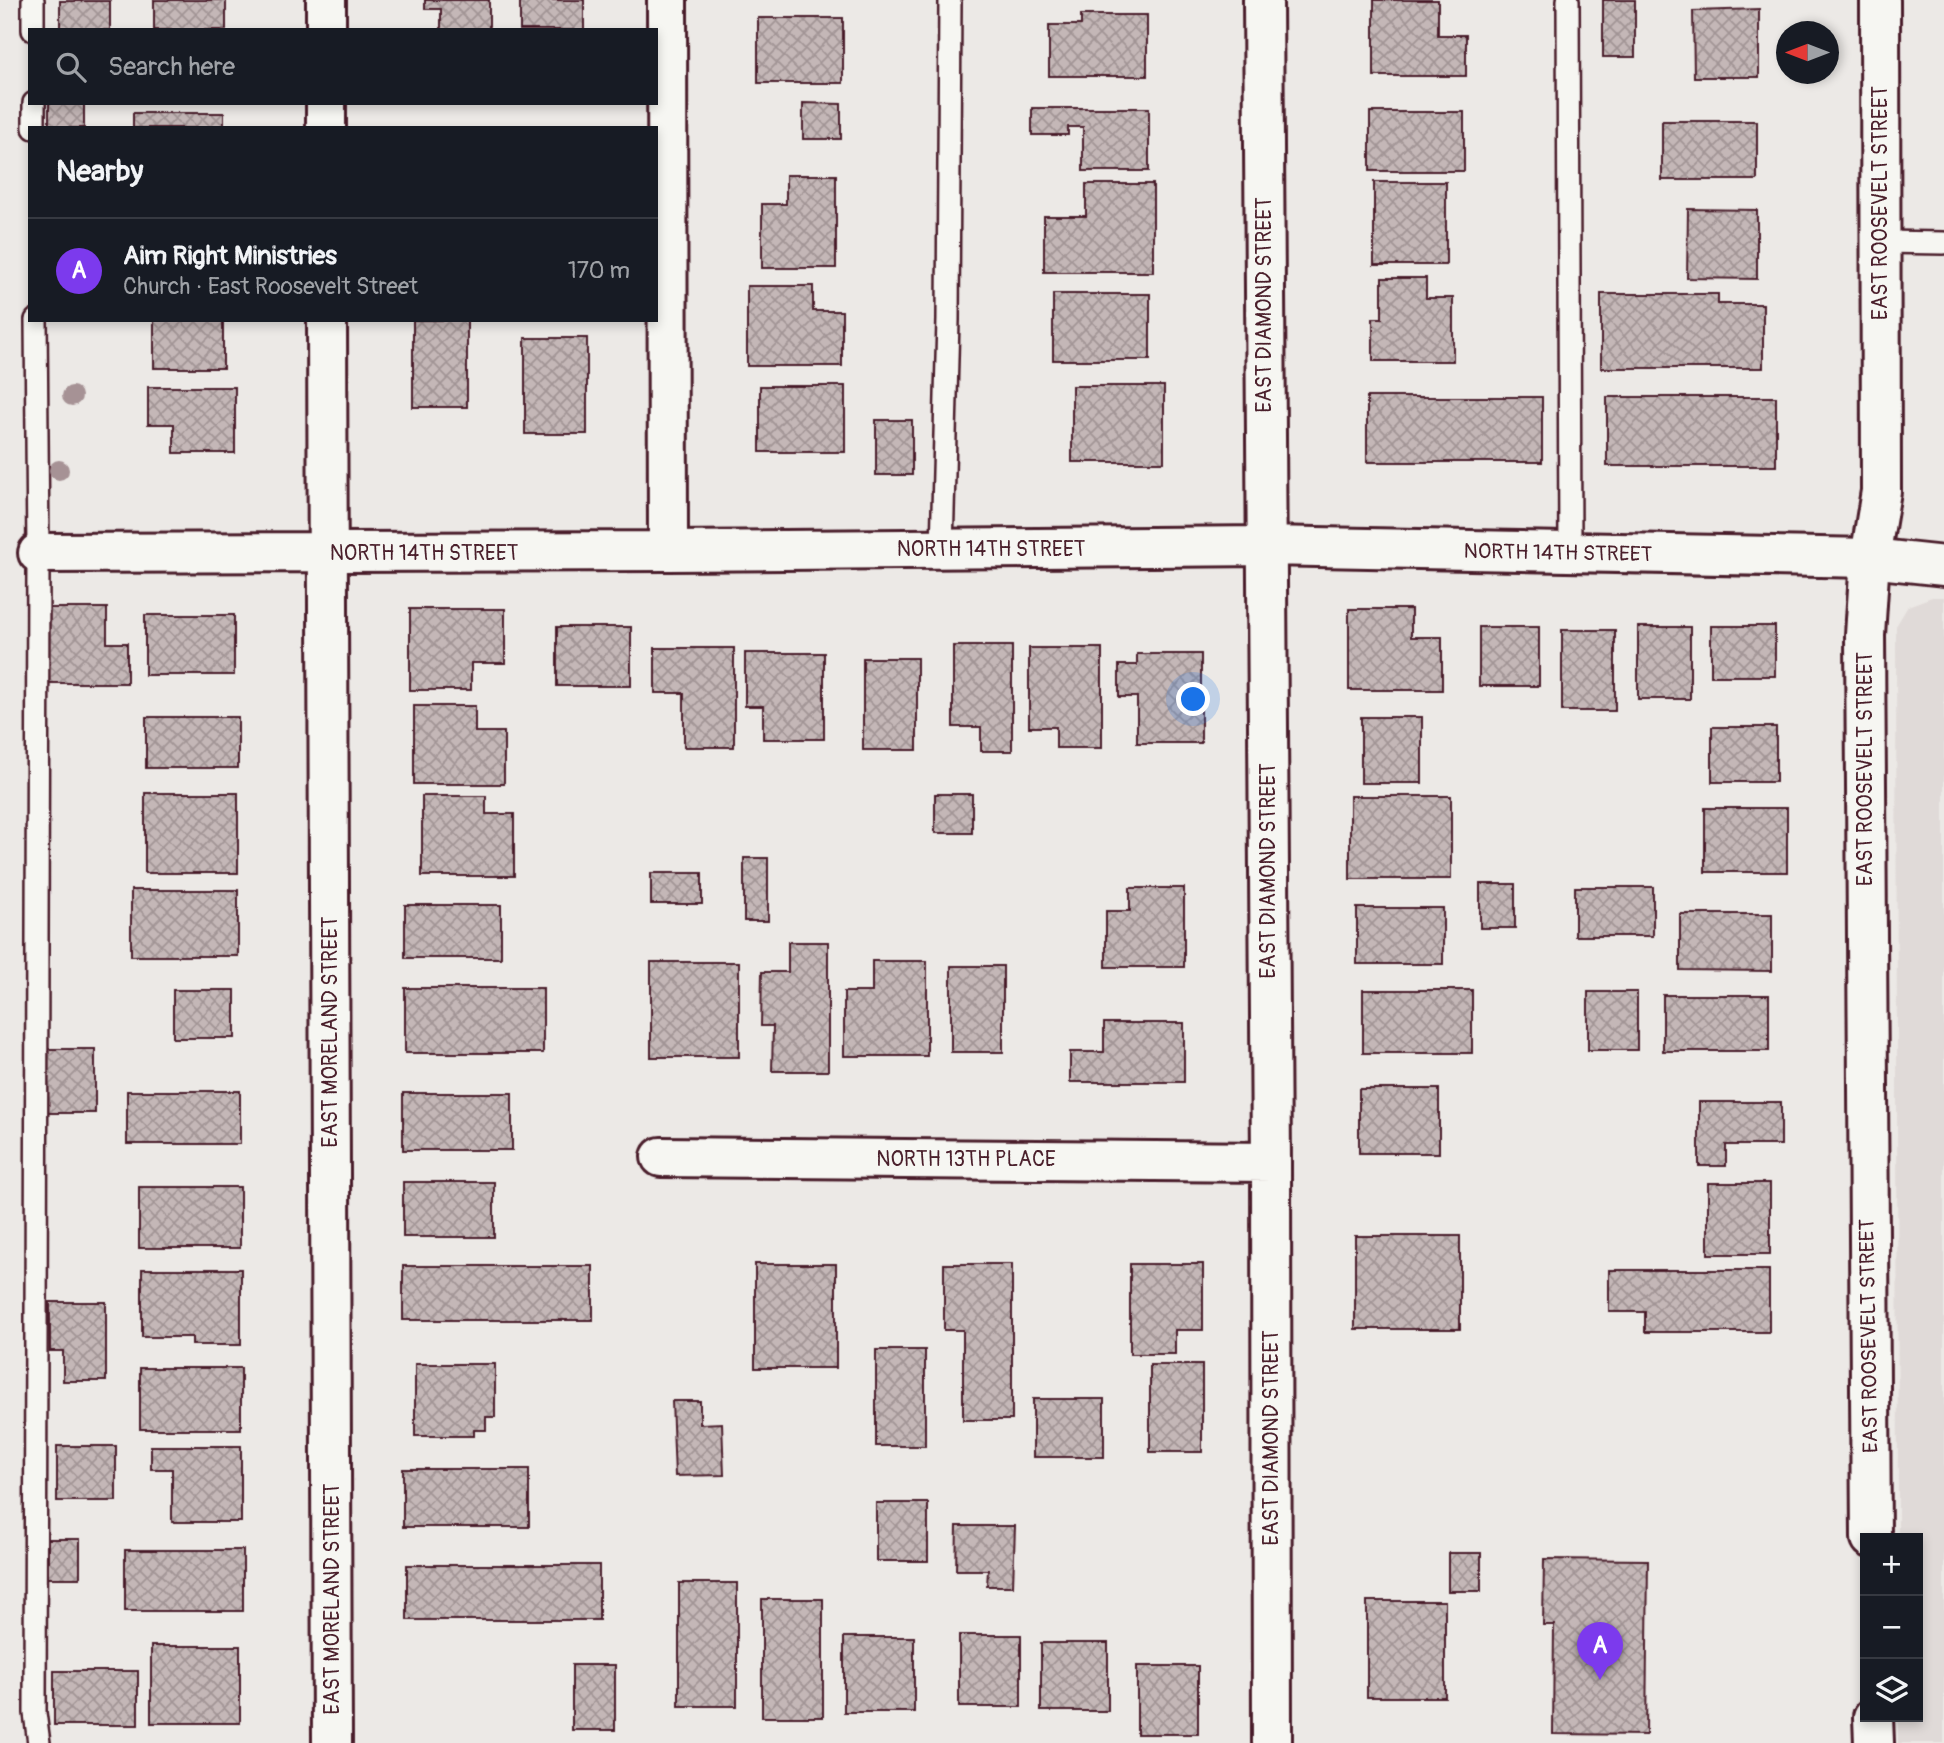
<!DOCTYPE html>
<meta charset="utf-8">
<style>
:root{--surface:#171b24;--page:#20242c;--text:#f1f3f6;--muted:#9ea1a6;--line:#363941;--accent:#7c3aed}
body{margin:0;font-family:Pangolin,sans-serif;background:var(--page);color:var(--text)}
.controls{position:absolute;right:21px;bottom:21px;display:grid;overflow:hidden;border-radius:0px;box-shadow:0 4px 10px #0003}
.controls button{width:63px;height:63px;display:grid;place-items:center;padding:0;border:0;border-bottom:2px solid var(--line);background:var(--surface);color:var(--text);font:35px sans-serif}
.compass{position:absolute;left:1776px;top:21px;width:63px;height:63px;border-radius:50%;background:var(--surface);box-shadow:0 4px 10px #0003;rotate:270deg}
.you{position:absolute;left:1194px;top:700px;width:24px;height:24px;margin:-18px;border:5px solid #fff;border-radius:50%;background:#1a73e8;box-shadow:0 0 0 10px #1a73e833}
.badge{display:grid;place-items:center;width:46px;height:46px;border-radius:50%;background:var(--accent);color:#fff;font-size:23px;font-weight:700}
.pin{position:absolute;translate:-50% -58px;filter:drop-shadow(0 2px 4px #0008)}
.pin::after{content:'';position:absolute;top:37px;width:24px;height:21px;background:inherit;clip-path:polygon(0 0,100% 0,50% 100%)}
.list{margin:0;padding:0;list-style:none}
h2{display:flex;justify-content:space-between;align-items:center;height:91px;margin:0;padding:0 28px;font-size:30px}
h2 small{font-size:23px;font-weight:400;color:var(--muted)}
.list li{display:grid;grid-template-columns:46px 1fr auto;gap:21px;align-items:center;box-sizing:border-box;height:105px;padding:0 28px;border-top:2px solid var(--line)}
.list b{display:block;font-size:26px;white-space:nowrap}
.list p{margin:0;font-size:23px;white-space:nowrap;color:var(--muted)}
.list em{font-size:23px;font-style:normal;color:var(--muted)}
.icon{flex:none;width:38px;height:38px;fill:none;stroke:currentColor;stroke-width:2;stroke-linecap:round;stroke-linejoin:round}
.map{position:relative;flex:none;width:1944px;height:1743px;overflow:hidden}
.search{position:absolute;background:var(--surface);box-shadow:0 4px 10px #0003;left:28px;top:28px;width:630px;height:77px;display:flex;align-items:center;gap:18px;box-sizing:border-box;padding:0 24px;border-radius:0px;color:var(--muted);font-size:26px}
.panel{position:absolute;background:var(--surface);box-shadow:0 4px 10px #0003;left:28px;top:126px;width:630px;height:196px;border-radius:0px}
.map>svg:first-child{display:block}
</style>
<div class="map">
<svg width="1944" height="1743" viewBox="0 0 1944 1743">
<defs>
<pattern id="building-cross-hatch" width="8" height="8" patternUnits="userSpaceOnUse" patternTransform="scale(1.75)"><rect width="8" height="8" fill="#c4b7b7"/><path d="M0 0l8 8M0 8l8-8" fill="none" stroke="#a19495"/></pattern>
</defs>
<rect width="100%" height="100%" fill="#ece9e6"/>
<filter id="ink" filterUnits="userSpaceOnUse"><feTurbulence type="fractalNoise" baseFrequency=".0143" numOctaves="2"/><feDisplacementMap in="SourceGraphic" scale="14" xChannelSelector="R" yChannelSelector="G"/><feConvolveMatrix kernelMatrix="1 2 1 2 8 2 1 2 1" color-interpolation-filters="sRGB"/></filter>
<g filter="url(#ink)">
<path fill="#e0dad8" d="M 1932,597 L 1944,597 L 1944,1743 L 1898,1743 L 1898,1717 L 1918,1717 L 1918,1538 L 1898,1538 L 1896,626 L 1908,606 Z"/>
<path fill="url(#building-cross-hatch)" stroke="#4a1f2b" stroke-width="2" d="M 154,0 L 226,0 L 226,30 L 154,30 Z
M 425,0 L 489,0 L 489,30 L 441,30 L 441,9 L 425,9 Z
M 520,0 L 584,0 L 584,30 L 520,30 Z
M 1374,0 L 1438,0 L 1438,35 L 1466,35 L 1466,76 L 1374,76 Z
M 1603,0 L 1635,0 L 1635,57 L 1603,57 Z
M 60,1 L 110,1 L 110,30 L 60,30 Z
M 1759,9 L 1759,77 L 1694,77 L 1693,11 Z
M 1081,15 L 1147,15 L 1147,76 L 1049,76 L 1049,25 L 1081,25 Z
M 758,18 L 843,18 L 843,83 L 758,83 Z
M 49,103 L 84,103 L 84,128 L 49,128 Z
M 803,103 L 841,104 L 841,139 L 803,139 Z
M 1032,108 L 1149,108 L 1149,171 L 1083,171 L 1083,127 L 1068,127 L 1068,135 L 1032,135 Z
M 1370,112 L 1464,112 L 1464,171 L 1370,171 Z
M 133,113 L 224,113 L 224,128 L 133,128 Z
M 1662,121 L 1757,121 L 1757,180 L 1662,180 Z
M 786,175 L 836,175 L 836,268 L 762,268 L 762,204 L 786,204 Z
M 1374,182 L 1446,182 L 1446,265 L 1374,265 Z
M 1086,184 L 1153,184 L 1153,272 L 1044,272 L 1044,216 L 1086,216 Z
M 1688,209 L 1757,210 L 1757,279 L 1687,278 Z
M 1382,278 L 1426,278 L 1426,298 L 1453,298 L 1453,361 L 1373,361 L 1373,318 L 1382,318 Z
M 747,286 L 813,286 L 813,311 L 842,311 L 842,366 L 747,366 Z
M 1053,294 L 1150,294 L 1150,360 L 1053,360 Z
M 1601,294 L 1718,294 L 1718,304 L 1763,304 L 1763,368 L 1601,368 Z
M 154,320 L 223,320 L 223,368 L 154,368 Z
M 413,320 L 467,320 L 467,407 L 413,407 Z
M 525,338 L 587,338 L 587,434 L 525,434 Z
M 760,386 L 845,386 L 845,452 L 760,452 Z
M 1072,386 L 1164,386 L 1164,462 L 1072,462 Z
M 148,387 L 235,387 L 235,453 L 174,453 L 174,424 L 148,424 Z
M 1367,397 L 1542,397 L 1542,462 L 1367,462 Z
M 1607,397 L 1776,397 L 1776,466 L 1607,466 Z
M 876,420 L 912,420 L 912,475 L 876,475 Z
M 49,608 L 107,608 L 107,643 L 127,643 L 127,683 L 49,683 Z
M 410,609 L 505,609 L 505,663 L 471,663 L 471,690 L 410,690 Z
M 1349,609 L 1411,609 L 1411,637 L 1442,637 L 1442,690 L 1349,690 Z
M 145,615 L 234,615 L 234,675 L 145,675 Z
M 1711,626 L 1775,626 L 1775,676 L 1711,676 Z
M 557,627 L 631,627 L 631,686 L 557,686 Z
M 1479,627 L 1539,627 L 1539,686 L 1479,686 Z
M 1638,627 L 1690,627 L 1690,699 L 1638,699 Z
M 1562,630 L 1615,630 L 1615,711 L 1562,711 Z
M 953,646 L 1012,646 L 1012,751 L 981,751 L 981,727 L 953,727 Z
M 655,648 L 734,648 L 734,747 L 684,747 L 684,693 L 655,693 Z
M 1029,648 L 1102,648 L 1102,748 L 1056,748 L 1056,727 L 1029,727 Z
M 745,653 L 824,653 L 824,739 L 763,739 L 763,706 L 745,706 Z
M 1137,654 L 1201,654 L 1201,743 L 1137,743 L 1137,697 L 1119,697 L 1119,665 L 1137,665 Z
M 863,658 L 917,658 L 917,750 L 863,750 Z
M 414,706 L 475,706 L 475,732 L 504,732 L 504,784 L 414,784 Z
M 146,717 L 238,717 L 238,768 L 146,768 Z
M 1361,717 L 1422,717 L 1422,783 L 1361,783 Z
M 1712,727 L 1776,727 L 1776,782 L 1712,782 Z
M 145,793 L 238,793 L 238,873 L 145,873 Z
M 935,794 L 972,794 L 972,833 L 935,833 Z
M 422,796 L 486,796 L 486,814 L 514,814 L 514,876 L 422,876 Z
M 1350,796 L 1451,796 L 1451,879 L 1350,879 Z
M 1705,808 L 1787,808 L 1787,872 L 1705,872 Z
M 744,858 L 768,858 L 768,921 L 744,921 Z
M 651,873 L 702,873 L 702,904 L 651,904 Z
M 1480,884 L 1515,884 L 1515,928 L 1480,928 Z
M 1575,887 L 1653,887 L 1653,936 L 1575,936 Z
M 1130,888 L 1184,888 L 1184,967 L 1106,967 L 1106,911 L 1130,911 Z
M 131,890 L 238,890 L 238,956 L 131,956 Z
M 405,905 L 501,905 L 501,958 L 405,958 Z
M 1357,908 L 1443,908 L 1443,964 L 1357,964 Z
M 1680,914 L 1772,914 L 1772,971 L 1680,970 Z
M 788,942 L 828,942 L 828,1071 L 772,1071 L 773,1026 L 761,1026 L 762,972 L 788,972 Z
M 872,961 L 927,961 L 927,1056 L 844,1056 L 844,992 L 872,992 Z
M 651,962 L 739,962 L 739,1057 L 651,1057 Z
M 951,966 L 1003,966 L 1003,1052 L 951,1052 Z
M 405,988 L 543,988 L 543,1053 L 405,1053 Z
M 173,990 L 235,990 L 235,1038 L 173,1038 Z
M 1363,990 L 1472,990 L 1472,1053 L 1363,1053 Z
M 1588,992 L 1637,992 L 1637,1050 L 1588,1050 Z
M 1663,995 L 1769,995 L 1769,1051 L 1663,1051 Z
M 1104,1023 L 1184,1023 L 1184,1082 L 1070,1082 L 1070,1052 L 1104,1052 Z
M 46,1049 L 95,1049 L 95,1113 L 46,1113 Z
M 1359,1089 L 1439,1089 L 1439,1153 L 1359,1153 Z
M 127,1091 L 240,1091 L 240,1144 L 127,1144 Z
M 403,1093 L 512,1093 L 512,1150 L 403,1150 Z
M 1699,1102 L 1781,1102 L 1781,1145 L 1726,1145 L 1726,1166 L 1699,1166 Z
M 403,1182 L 494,1182 L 494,1237 L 403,1237 Z
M 1708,1183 L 1770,1183 L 1770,1254 L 1708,1254 Z
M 139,1187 L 240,1187 L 240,1248 L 139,1248 Z
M 1355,1236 L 1460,1236 L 1460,1329 L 1355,1329 Z
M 755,1264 L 836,1264 L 836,1368 L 755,1368 Z
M 944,1264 L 1012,1264 L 1012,1420 L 963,1420 L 963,1330 L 944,1330 Z
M 1130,1264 L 1203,1264 L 1203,1330 L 1175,1330 L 1175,1354 L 1130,1354 Z
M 403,1266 L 593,1266 L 593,1320 L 403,1320 Z
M 142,1269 L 241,1269 L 241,1345 L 192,1345 L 192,1337 L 142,1337 Z
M 1609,1270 L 1769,1270 L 1769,1332 L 1645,1332 L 1645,1312 L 1609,1312 Z
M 50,1302 L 106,1302 L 106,1381 L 63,1381 L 63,1351 L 50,1351 Z
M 876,1350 L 925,1350 L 925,1446 L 876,1446 Z
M 415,1364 L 495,1364 L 495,1417 L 486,1417 L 486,1430 L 474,1430 L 474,1436 L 415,1436 Z
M 1150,1365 L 1202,1365 L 1202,1452 L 1150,1452 Z
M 140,1368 L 241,1368 L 241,1429 L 140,1429 Z
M 1033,1399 L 1104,1399 L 1104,1457 L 1033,1457 Z
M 672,1401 L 700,1401 L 700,1424 L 722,1423 L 724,1475 L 675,1476 Z
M 57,1446 L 116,1446 L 116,1501 L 57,1501 Z
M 151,1446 L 241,1446 L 241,1522 L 172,1522 L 172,1469 L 151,1469 Z
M 403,1469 L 529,1469 L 529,1527 L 403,1527 Z
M 876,1503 L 928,1503 L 928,1561 L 876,1561 Z
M 957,1526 L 1015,1526 L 1013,1586 L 987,1586 L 988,1570 L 956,1570 Z
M 48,1539 L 80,1539 L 80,1578 L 48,1578 Z
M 125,1550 L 243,1550 L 243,1611 L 125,1611 Z
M 1448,1553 L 1481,1553 L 1481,1591 L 1448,1591 Z
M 1544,1559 L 1648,1560 L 1646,1735 L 1553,1734 L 1554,1625 L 1543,1625 Z
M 407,1565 L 599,1565 L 599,1620 L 407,1620 Z
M 679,1583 L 737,1583 L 737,1706 L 679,1706 Z
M 762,1599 L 823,1599 L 823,1717 L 762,1717 Z
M 1367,1601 L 1445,1601 L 1445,1697 L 1367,1697 Z
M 959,1635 L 1021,1635 L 1021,1707 L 959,1707 Z
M 844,1637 L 914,1637 L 914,1712 L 844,1712 Z
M 1041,1643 L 1108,1643 L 1108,1711 L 1041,1711 Z
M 151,1646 L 240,1646 L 240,1723 L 151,1723 Z
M 572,1665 L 615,1665 L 615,1730 L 572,1730 Z
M 1137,1666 L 1198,1666 L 1198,1734 L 1137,1734 Z
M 54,1671 L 138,1671 L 138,1725 L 54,1725 Z"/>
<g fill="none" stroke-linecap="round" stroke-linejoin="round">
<defs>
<path id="service" d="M 33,0 L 33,30
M 1568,0 L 1570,553
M 34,103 L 34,128
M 1881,242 L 1944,243
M 36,320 L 38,553 L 35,1713 L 39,1743
M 942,549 L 948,320 L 950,0"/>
<path id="minor" d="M 326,0 L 326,30
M 667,0 L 668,551
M 1263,0 L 1271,1162 L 1272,1743
M 326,103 L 326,128
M 327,320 L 332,1743
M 38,553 L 668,551 L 1266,546 L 1870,558 L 1944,566
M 661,1157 L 1271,1162"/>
<path id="tertiary" d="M 1871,1538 L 1865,635 L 1870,558 L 1881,491 L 1880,0
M 1873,1717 L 1874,1743"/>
</defs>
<use href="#service" stroke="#4a1f2b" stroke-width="26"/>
<use href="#minor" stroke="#4a1f2b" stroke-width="44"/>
<use href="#tertiary" stroke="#4a1f2b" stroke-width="44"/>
<use href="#service" stroke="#f6f6f2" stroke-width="21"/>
<use href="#minor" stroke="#f6f6f2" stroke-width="38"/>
<use href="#tertiary" stroke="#f6f6f2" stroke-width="38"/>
</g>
<g fill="#a69295">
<circle cx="72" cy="396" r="10"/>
<circle cx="59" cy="470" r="10"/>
</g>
</g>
<g text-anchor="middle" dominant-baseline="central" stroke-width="6" stroke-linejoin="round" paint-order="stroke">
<g font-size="21" fill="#4a1f2b" stroke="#f6f6f2">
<text transform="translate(1880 203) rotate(-90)">EAST ROOSEVELT STREET</text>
<text transform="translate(1264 305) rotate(-90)">EAST DIAMOND STREET</text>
<text x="991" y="549">NORTH 14TH STREET</text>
<text x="424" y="553">NORTH 14TH STREET</text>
<text transform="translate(1558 553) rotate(1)">NORTH 14TH STREET</text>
<text transform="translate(1865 769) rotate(-90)">EAST ROOSEVELT STREET</text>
<text transform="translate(1268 871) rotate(-90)">EAST DIAMOND STREET</text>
<text transform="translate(330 1032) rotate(-90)">EAST MORELAND STREET</text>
<text x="966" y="1159">NORTH 13TH PLACE</text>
<text transform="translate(1869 1336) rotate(-91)">EAST ROOSEVELT STREET</text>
<text transform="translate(1271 1438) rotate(-90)">EAST DIAMOND STREET</text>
<text transform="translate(332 1599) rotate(-90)">EAST MORELAND STREET</text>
</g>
</g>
</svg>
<div class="controls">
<button>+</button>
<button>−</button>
<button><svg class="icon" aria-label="layers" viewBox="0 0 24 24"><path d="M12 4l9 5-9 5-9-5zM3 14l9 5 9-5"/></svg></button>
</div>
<svg class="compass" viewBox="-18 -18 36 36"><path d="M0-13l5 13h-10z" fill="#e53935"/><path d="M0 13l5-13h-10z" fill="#9ea1a6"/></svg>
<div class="you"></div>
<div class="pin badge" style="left:1600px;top:1680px">A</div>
<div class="search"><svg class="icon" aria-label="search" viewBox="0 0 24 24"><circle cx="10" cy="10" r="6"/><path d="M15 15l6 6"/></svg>Search here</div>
<section class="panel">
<h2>Nearby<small></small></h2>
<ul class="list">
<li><span class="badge">A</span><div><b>Aim Right Ministries</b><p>Church · East Roosevelt Street</p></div><em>170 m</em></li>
</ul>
</section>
</div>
